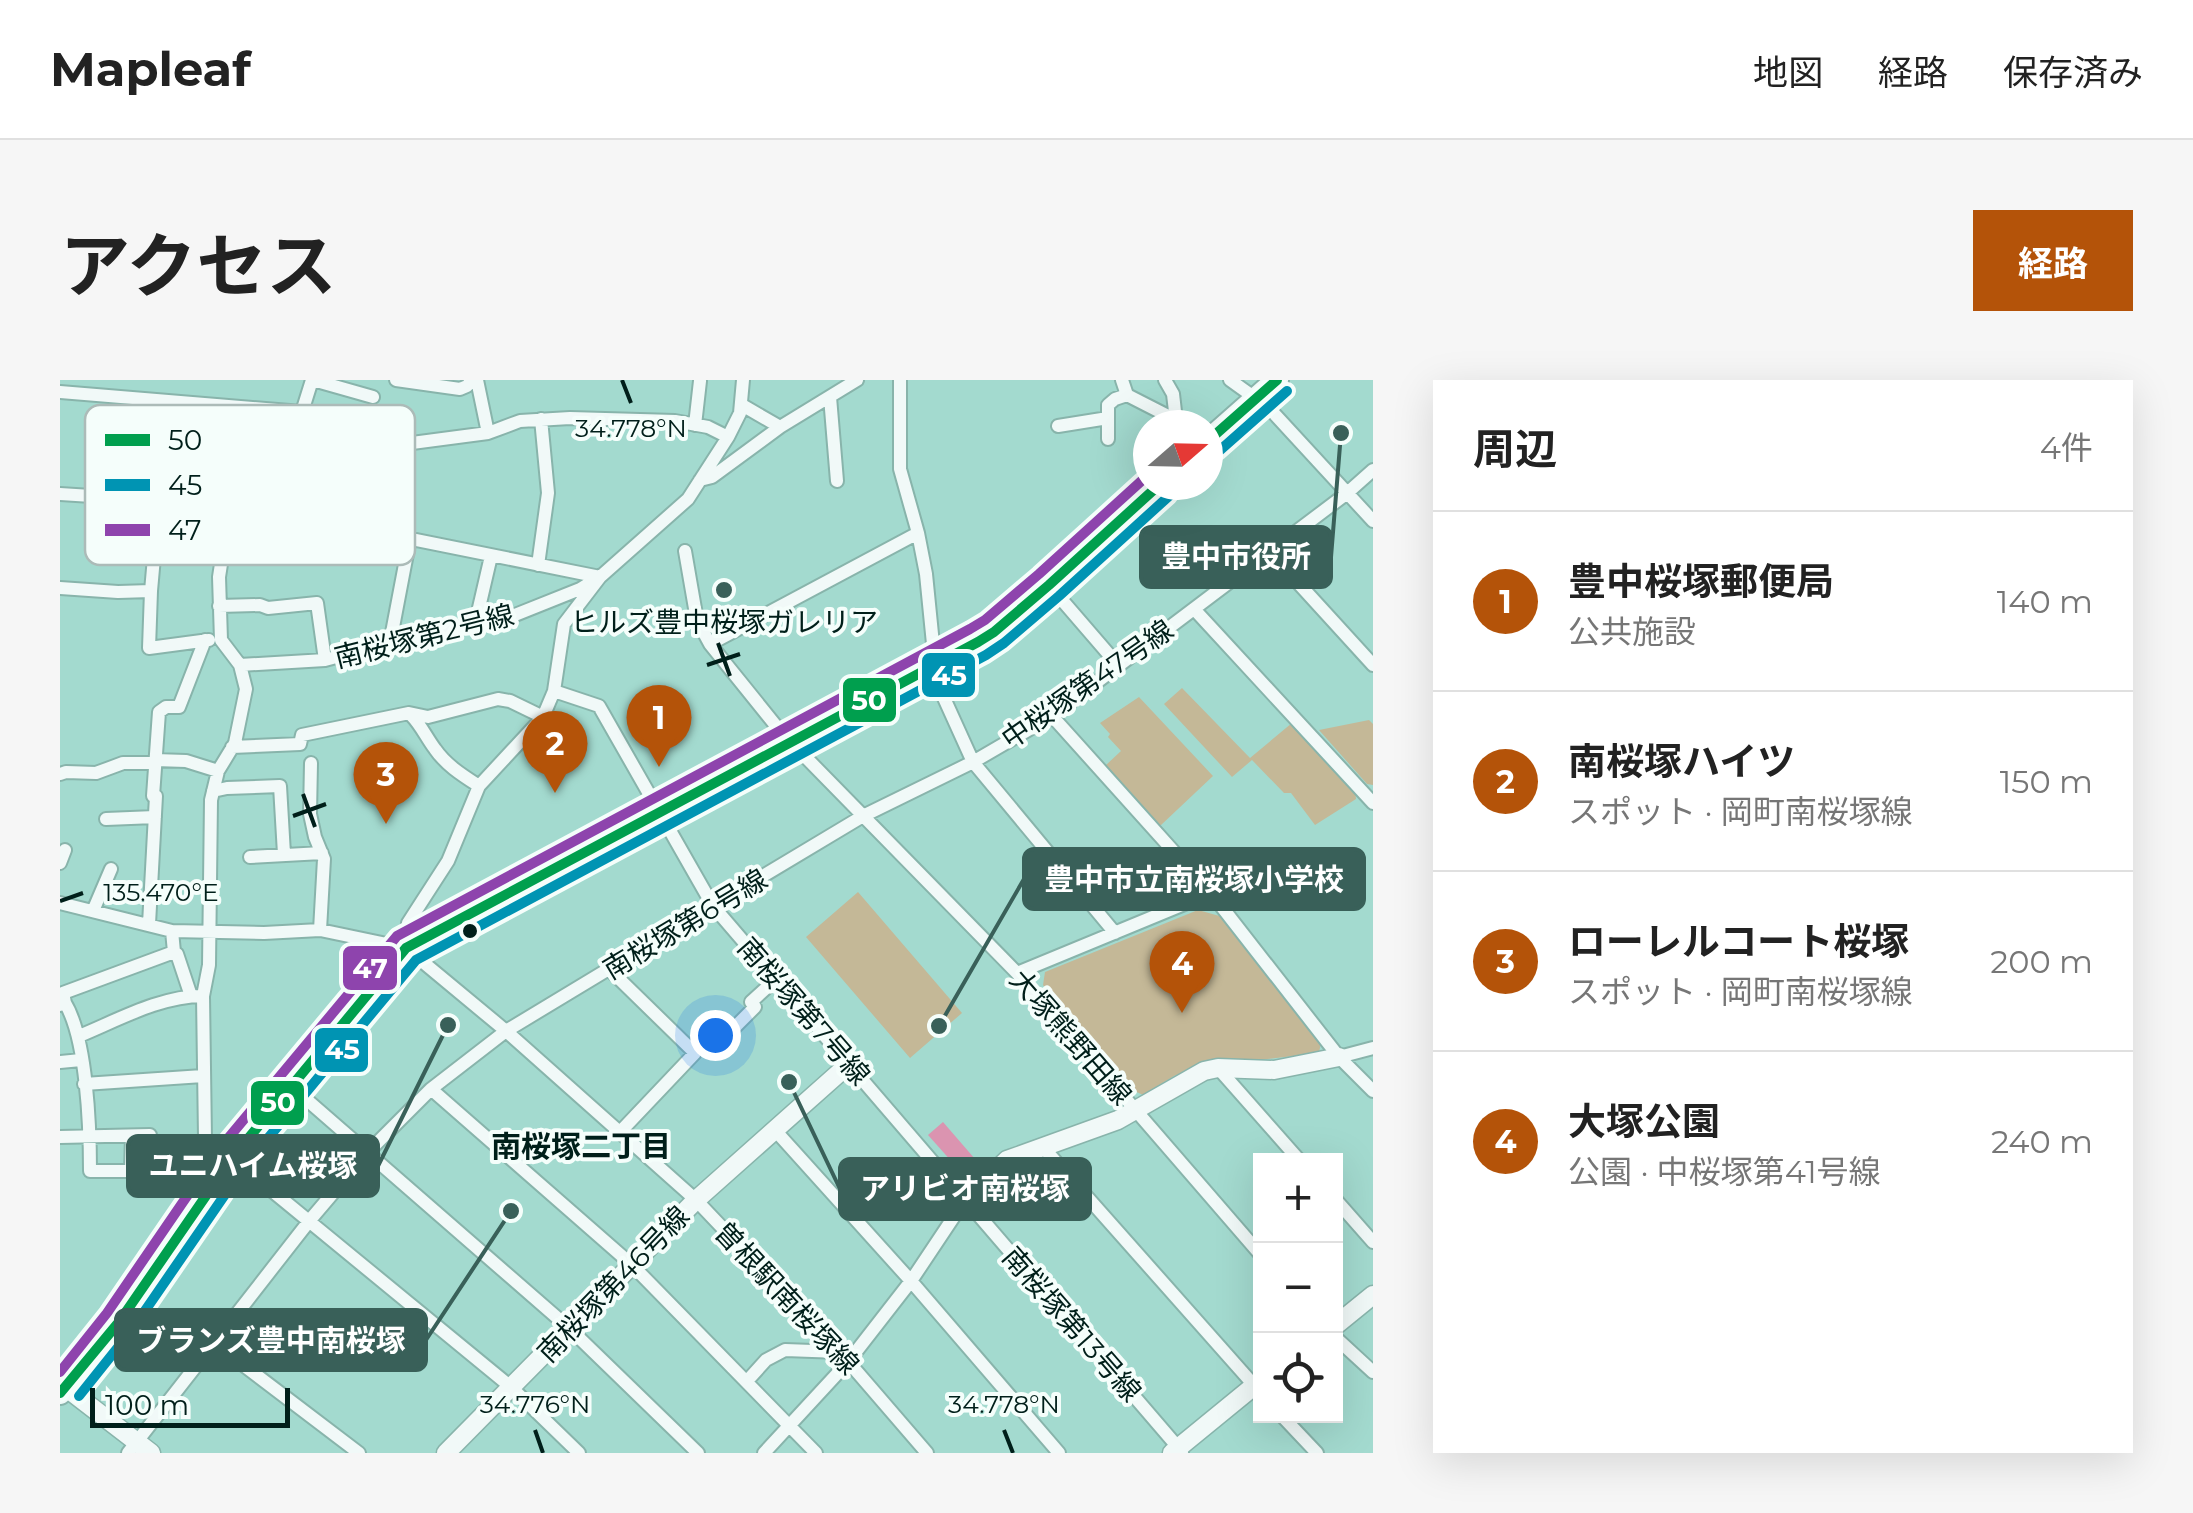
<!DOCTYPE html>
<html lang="ja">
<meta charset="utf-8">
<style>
:root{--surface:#fff;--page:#f6f6f6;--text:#222;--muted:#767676;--line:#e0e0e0;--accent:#b45309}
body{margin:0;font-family:Montserrat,"Noto Sans JP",sans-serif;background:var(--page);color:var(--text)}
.controls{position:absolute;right:30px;bottom:30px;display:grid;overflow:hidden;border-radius:0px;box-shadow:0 10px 40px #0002}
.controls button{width:90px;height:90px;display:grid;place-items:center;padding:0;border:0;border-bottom:2px solid var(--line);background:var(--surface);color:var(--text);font:50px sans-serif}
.compass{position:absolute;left:1073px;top:30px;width:90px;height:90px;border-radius:50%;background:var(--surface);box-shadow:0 10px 40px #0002;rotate:70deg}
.scale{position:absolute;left:30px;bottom:25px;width:200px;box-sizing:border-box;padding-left:10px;border:5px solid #001f1a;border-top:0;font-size:28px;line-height:35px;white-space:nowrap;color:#001f1a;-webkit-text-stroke:8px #f5fefb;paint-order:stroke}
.you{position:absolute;left:655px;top:655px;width:35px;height:35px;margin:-25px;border:8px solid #fff;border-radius:50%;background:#1a73e8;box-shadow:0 0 0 15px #1a73e833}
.badge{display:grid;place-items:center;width:65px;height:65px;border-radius:50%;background:var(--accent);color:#fff;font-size:32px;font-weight:700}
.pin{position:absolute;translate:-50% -82px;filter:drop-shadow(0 2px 5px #0008)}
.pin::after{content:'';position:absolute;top:52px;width:35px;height:30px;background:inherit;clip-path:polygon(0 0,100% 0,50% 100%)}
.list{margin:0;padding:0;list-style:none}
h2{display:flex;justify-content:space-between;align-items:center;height:130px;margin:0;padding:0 40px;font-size:42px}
h2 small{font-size:32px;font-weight:400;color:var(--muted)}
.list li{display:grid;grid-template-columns:65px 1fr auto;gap:30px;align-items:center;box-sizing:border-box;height:180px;padding:0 40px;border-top:2px solid var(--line)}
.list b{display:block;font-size:38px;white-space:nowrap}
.list p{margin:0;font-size:32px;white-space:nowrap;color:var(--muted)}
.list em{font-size:32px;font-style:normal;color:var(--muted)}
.icon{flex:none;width:55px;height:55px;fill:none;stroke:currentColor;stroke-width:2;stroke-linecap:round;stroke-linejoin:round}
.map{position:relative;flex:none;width:1313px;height:1073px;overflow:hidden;border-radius:0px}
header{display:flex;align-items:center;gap:60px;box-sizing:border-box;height:140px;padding:0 50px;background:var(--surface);border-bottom:2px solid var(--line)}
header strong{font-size:48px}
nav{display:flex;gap:55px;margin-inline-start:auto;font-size:35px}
.intro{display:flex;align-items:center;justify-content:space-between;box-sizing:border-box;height:240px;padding:0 60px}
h1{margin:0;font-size:70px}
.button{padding:25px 45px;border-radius:0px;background:var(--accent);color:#fff;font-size:35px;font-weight:700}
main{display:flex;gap:60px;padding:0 60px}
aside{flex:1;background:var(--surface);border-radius:0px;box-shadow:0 10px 40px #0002}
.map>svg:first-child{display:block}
</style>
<header>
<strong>Mapleaf</strong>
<nav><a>地図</a><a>経路</a><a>保存済み</a></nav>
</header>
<div class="intro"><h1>アクセス</h1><a class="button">経路</a></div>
<main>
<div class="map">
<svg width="1313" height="1073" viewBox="0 0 1313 1073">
<rect width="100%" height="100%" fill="#a3dacf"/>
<path fill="#c4b897" d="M 1122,308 L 1190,378 L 1232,343 L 1295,410 L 1296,419 L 1255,445 L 1231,413 L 1224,413 L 1192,380 L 1172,397 L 1104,324 Z
M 1079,317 L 1153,396 L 1100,446 L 1046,385 L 1061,371 L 1048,357 L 1050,354 L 1040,343 Z
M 1309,340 L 1313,344 L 1313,405 L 1307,404 L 1259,350 Z
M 798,512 L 902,633 L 850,678 L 746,557 Z
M 1138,530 L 1163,537 L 1261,662 L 1259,673 L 1199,680 L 1153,680 L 1114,696 L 1083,715 L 1064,706 L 983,605 L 985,592 Z"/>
<path fill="#db94b0" d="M 883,742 L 915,779 L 901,792 L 868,755 Z"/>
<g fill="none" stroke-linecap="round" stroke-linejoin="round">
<defs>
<path id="street" d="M 253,0 L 313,17
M 336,0 L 400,9 L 407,6 L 412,0
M 417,0 L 428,53
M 840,0 L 840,89 L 858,153 L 866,194 L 873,264 L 870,287 L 913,382 L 1055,553
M 1062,0 L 1067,15 L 1116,40 L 1120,45
M 1105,0 L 1113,14 L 1116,40
M 1170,0 L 1209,28 L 1313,141
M 0,12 L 242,32 L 352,63 L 428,53 L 460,41 L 510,38 L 615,41 L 648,47 L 668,57
M 770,17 L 777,101
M 682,25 L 720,47
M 635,45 L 640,1
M 998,46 L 1048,38
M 1048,59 L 1048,25 L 1055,19 L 1067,15
M 640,100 L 652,97 L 720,47 L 797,0
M 0,114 L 187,126 L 540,197
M 99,121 L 91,211 L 89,268 L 149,260
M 625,171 L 637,240 L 650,264 L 721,352 L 957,593 L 1200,874
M 1210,172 L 1313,285
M 478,185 L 488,113 L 481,39
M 989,205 L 1058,285
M 0,208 L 58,212 L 91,211
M 159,226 L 200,225 L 208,228 L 257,223 L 265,280
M 1134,229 L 1313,423
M 415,245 L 431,176
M 330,263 L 350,158
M 650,264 L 858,153
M 180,285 L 265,280 L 374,251 L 450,237 L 520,209 L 533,201
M 494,311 L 539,326 L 653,526 L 1122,1072
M 351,335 C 361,345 366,357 375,369 C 386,385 402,395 419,406
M 992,336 L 1151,513 L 1279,677 L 1313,711
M 172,367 L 240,364 L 242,355 L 349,333 L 368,337 L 438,319 L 450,321 L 483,337
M 251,383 L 250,434 L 255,457 L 264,479 L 260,550
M 0,394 L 6,392 L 36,393 L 63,383 L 91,383 L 95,380 L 126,381 L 158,391
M 153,411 L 167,408 L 220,406 L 224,474
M 46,439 L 95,437
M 190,477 L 262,473
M 0,483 L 5,470
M 0,523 L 112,551 L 204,553 L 260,550 L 346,568 L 446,651 L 636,820 L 780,972 L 867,1073
M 33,531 L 51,489
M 89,544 L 96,416 L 93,416 L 99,332 L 106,327 L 119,327 L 145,260
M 346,568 L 348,543 L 388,481 L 419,406 L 483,337 L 494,311 L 504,244 L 540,197 L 628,119 L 668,57 L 680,33 L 683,0
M 114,572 L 117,574 L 131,616
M 550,590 L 635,673 L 561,751
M 957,593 L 1151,513
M 5,623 L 3,613 L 114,572 L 112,551
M 0,625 L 5,623 C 27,659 30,748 30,791 L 71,791 L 72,756
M 19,656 C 58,640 100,616 143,616
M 651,671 L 695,627 L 691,622 L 716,599
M 1279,677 L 1313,668
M 0,682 L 21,680
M 1158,688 L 1240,781
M 24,704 L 143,696
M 231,706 L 509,948 L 638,1073
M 371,709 L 571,884 L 756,1073
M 714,749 L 851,901 L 999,1073
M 0,757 L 90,755
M 982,766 L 1200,1012
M 172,778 L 451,1007 L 519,1073
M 165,788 L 154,777 L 145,758 L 143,616 L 149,585 L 151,420 L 158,391 L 175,363 L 186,309 L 180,285 L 161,260 L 159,197 L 163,171 L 187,126 L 242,32 L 252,0
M 1276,820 L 1313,862
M 59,942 L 153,962 L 299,1073
M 1276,958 L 1313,992
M 687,1001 L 706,980 L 725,970 L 780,972
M 1222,1036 L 1257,1073
M 68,1073 L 250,840 L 307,773 L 371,709 L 446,651 L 653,526 L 803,436 L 913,382 L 992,336 L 1286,114 L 1313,90
M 704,1073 L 788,982 L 851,901 L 905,820"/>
<path id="secondary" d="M 905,820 L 947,780 L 1058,740 L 1144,691 L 1158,688 L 1214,690 L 1279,677
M 1276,945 L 1313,915
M 0,1003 L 91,1073
M 386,1073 L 636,820 L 789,684
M 1112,1073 L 1200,1001"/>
<path id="highway" d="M 1148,61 L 1217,0
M 0,1013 L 59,942 L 172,778 L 346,568 L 918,262 L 934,252 L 989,205 L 1099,105"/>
</defs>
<use href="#street" stroke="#88b4ab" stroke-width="16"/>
<use href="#secondary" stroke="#88b4ab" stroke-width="21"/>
<use href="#highway" stroke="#88b4ab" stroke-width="26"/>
<use href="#street" stroke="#f1f9f8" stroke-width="12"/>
<use href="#secondary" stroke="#f1f9f8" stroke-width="18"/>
<use href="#highway" stroke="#f1f9f8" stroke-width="22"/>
<defs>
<path id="bus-1" d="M 1148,61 L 1217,0
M 0,1013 L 59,942 L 172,778 L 346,568 L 918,262 L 934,252 L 989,205 L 1099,105"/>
<path id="bus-2" d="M 1158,72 L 1227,11
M 19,1016 L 71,951 L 184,787 L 356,580 L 926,275 L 944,263 L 999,216 L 1109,116"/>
<path id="bus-3" d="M 0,992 L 47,933 L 160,768 L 337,556 L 910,249 L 925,240 L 979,194 L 1088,95"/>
</defs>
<use href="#bus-1" stroke="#f5fefb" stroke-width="18"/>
<use href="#bus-2" stroke="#f5fefb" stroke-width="18"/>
<use href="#bus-3" stroke="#f5fefb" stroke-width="18"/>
<use href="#bus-1" stroke="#009f4e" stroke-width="10"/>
<use href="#bus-2" stroke="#0094b3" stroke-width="10"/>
<use href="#bus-3" stroke="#8e44ad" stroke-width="10"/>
</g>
<path fill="none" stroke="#001f1a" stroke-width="4" d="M 562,0 L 571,23M 658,263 L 670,296M 647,285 L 680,274M 243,414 L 255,447M 233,436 L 266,424M 0,521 L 23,513M 475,1050 L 483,1073M 944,1050 L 953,1073"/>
<circle fill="#396059" stroke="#f5fefb" stroke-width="4" cx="664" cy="210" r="10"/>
<circle fill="#001f1a" stroke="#f5fefb" stroke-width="4" cx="410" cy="551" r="9"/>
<g text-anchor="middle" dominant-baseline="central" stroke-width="8" stroke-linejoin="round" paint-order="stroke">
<g font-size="28" fill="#001f1a" stroke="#f5fefb">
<text x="664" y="242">ヒルズ豊中桜塚ガレリア</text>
</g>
<g font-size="28" fill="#001f1a" stroke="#f5fefb">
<text transform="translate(364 256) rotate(-14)">南桜塚第2号線</text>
<text transform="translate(1027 304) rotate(-35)">中桜塚第47号線</text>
<text transform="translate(625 544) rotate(-31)">南桜塚第6号線</text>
<text transform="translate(744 631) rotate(49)">南桜塚第7号線</text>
<text transform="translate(1011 657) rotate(49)">大塚熊野田線</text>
<text transform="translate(553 904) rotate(-46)">南桜塚第46号線</text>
<text transform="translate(727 918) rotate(47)">曽根駅南桜塚線</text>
<text transform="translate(1012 944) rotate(49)">南桜塚第13号線</text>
</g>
<g font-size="30" font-weight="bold" fill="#001f1a" stroke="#f5fefb">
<text x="521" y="766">南桜塚二丁目</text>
</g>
</g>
<rect x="25" y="25" width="330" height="160" rx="15" fill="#f5fefb" stroke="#acbbb8" stroke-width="2.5"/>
<rect x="45" y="54" width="45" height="12" fill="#009f4e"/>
<rect x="45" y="99" width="45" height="12" fill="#0094b3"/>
<rect x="45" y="144" width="45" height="12" fill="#8e44ad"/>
<g font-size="28" fill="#001f1a">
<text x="108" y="70">50</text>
<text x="108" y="115">45</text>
<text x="108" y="160">47</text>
</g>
<g font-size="25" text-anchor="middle" fill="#001f1a" stroke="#f5fefb" stroke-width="8" stroke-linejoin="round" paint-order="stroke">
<text x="571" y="57">34.778°N</text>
<text x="101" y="521">135.470°E</text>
<text x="475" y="1033">34.776°N</text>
<text x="944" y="1033">34.778°N</text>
</g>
<path fill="none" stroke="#396059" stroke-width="4" d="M1281 53L1271 177M879 646L964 499M388 645L318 786M729 702L780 809M451 831L366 960"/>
<g fill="#396059" stroke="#f5fefb" stroke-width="4">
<circle cx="1281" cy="53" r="10"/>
<circle cx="879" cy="646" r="10"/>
<circle cx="388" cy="645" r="10"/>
<circle cx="729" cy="702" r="10"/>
<circle cx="451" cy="831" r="10"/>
</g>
<g fill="#396059" stroke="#396059" stroke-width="4">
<rect x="1081" y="147" width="190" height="60" rx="10"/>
<rect x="964" y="469" width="340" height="60" rx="10"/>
<rect x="68" y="756" width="250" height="60" rx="10"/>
<rect x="780" y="779" width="250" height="60" rx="10"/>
<rect x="56" y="930" width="310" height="60" rx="10"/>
</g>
<g font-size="30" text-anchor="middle" font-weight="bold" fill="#fff">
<text x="1176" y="187">豊中市役所</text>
<text x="1134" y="510">豊中市立南桜塚小学校</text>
<text x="193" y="796">ユニハイム桜塚</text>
<text x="905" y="819">アリビオ南桜塚</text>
<text x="211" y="971">ブランズ豊中南桜塚</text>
</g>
<g stroke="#f5fefb" stroke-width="4">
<rect x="860" y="271" width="57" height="48" rx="10" fill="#0094b3"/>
<rect x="781" y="296" width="57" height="48" rx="10" fill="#009f4e"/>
<rect x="281" y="564" width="58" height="48" rx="10" fill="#8e44ad"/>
<rect x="253" y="646" width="57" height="48" rx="10" fill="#0094b3"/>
<rect x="189" y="699" width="57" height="48" rx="10" fill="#009f4e"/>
</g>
<g font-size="28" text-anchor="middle" font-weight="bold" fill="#fff">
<text x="889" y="305">45</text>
<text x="809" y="330">50</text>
<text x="310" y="598">47</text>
<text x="282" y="679">45</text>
<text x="218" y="732">50</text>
</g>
</svg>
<div class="controls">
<button>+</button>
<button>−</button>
<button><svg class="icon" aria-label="locate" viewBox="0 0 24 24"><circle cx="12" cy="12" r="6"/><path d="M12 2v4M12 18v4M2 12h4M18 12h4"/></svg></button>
</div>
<svg class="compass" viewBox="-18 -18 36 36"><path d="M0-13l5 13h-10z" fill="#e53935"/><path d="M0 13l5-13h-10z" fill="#767676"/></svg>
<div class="scale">100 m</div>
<div class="you"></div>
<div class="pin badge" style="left:599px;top:387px">1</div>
<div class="pin badge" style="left:495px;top:413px">2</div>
<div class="pin badge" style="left:326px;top:444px">3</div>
<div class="pin badge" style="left:1122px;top:633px">4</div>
</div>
<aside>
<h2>周辺<small>4件</small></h2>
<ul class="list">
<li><span class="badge">1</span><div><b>豊中桜塚郵便局</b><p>公共施設</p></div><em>140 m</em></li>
<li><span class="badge">2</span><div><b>南桜塚ハイツ</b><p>スポット · 岡町南桜塚線</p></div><em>150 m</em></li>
<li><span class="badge">3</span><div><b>ローレルコート桜塚</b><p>スポット · 岡町南桜塚線</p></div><em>200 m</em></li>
<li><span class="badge">4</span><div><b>大塚公園</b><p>公園 · 中桜塚第41号線</p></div><em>240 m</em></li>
</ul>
</aside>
</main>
